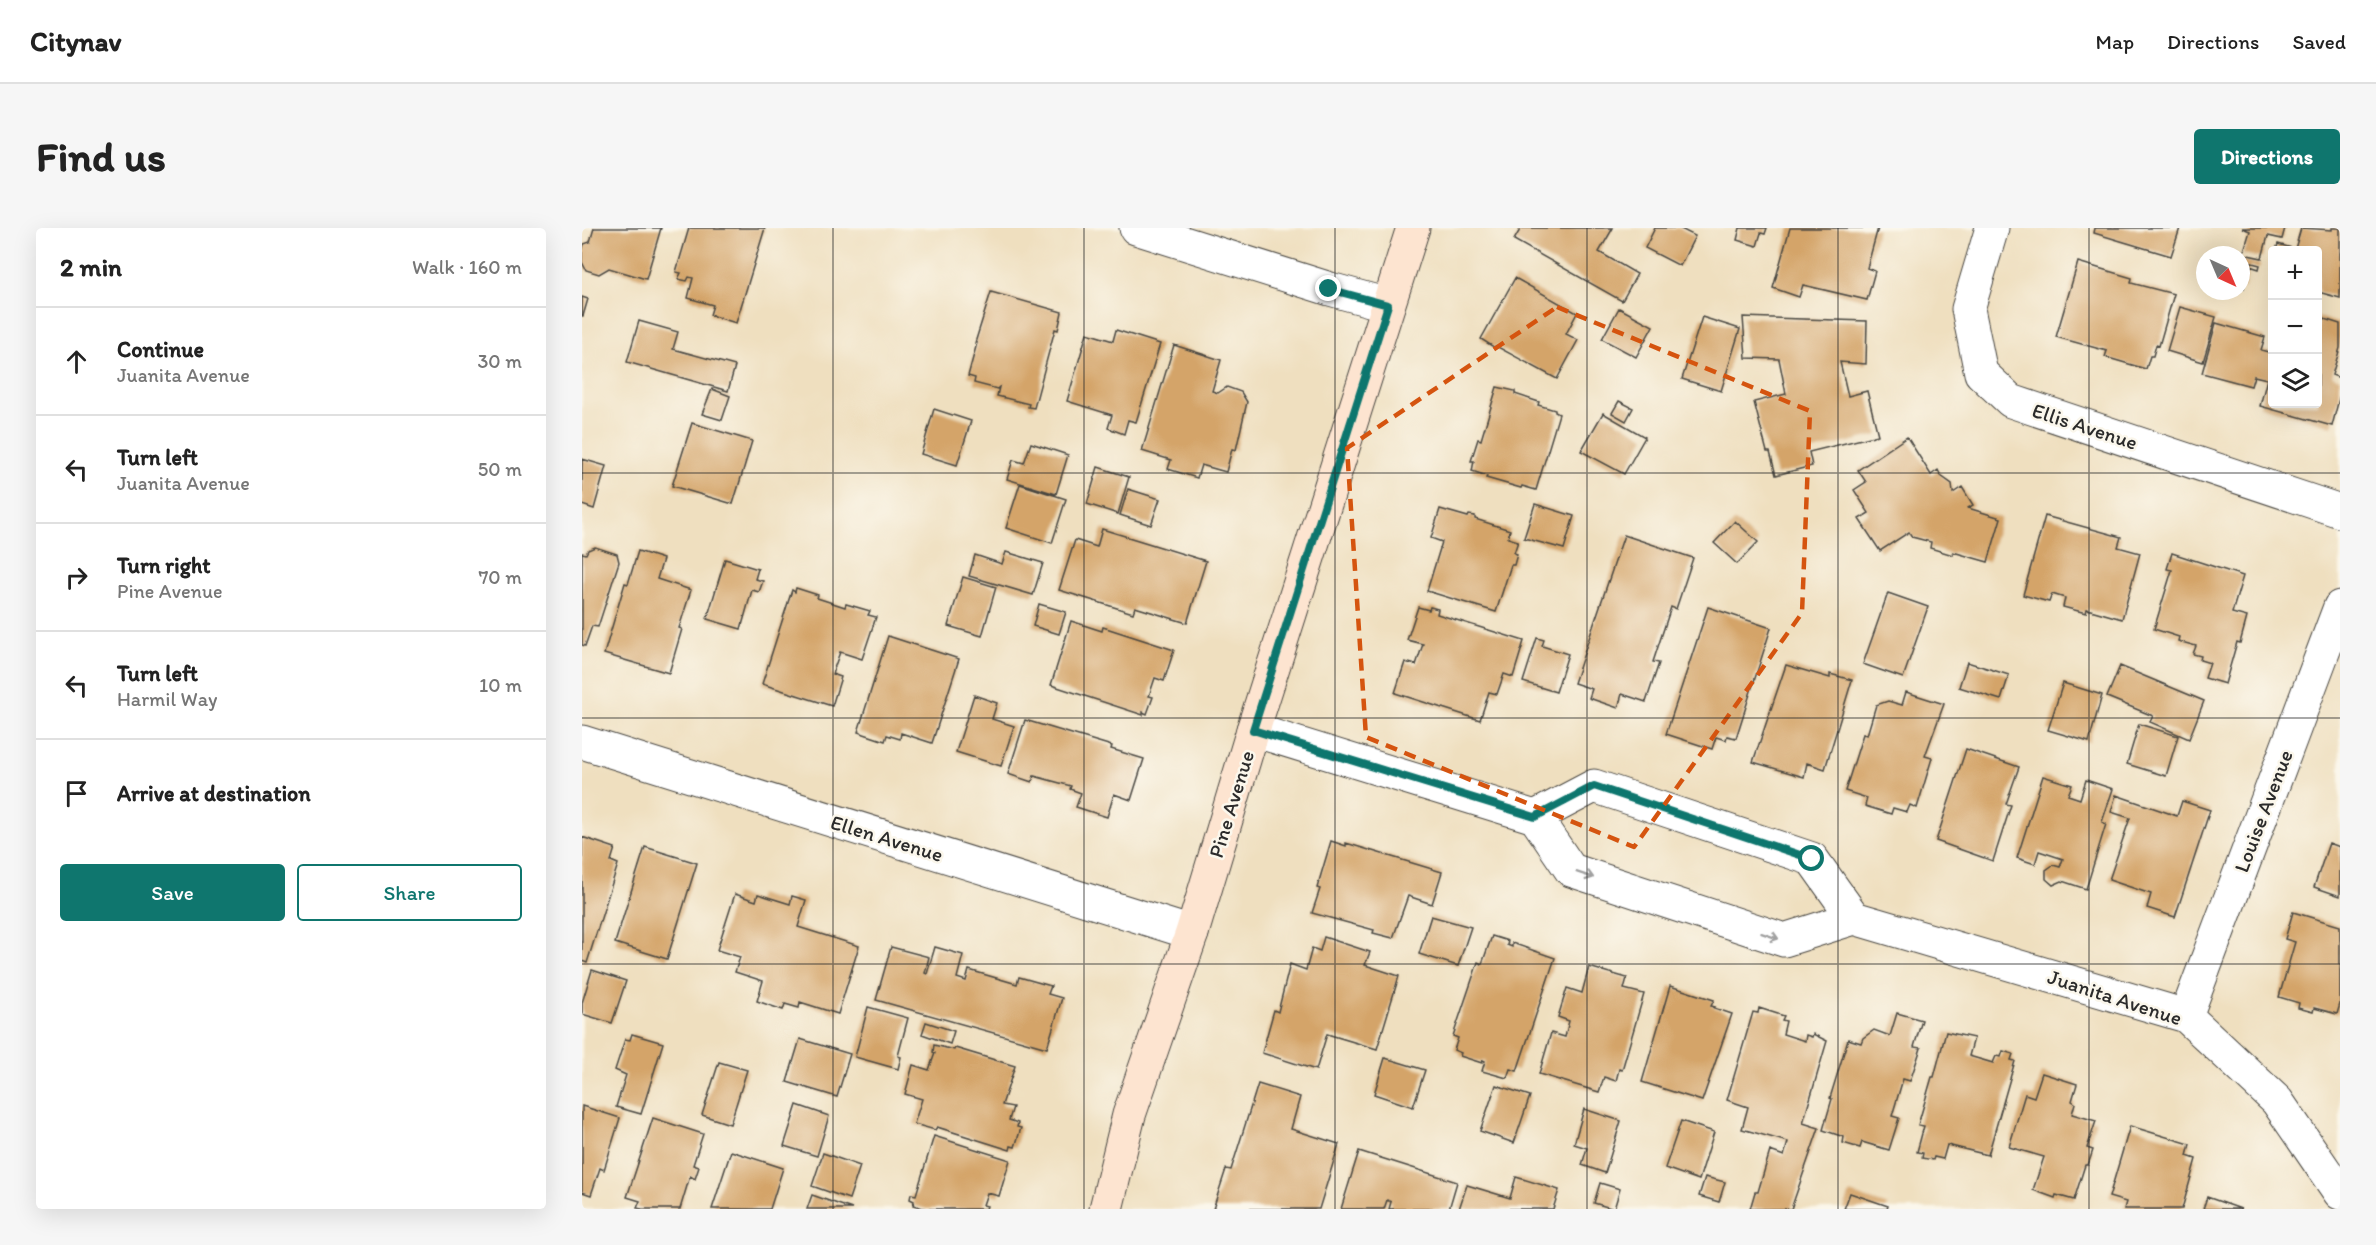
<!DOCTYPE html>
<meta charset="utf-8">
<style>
:root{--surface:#fff;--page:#f6f6f6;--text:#222;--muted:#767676;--line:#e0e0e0;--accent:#0f766e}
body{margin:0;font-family:Itim,sans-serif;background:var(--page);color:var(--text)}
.controls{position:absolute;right:18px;top:18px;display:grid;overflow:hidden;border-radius:6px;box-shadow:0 6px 24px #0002}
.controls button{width:54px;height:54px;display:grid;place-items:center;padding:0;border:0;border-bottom:2px solid var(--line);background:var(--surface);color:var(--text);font:30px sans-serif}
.compass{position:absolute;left:1614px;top:18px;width:54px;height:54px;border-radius:50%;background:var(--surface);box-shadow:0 6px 24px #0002;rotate:136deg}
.stop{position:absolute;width:18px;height:18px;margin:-14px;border:4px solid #0f766e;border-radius:50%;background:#fff}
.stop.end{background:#0f766e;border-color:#fff;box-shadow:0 2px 6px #0008}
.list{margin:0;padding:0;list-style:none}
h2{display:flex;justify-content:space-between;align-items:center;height:78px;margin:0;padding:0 24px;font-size:26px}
h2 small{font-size:20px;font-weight:400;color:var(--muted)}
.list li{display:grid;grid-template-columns:39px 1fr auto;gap:18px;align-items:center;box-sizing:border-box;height:108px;padding:0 24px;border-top:2px solid var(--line)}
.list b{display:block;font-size:22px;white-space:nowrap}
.list p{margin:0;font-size:20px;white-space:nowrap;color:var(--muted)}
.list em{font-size:20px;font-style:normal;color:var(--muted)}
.actions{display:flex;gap:12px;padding:18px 24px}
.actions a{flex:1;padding:14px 0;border:2px solid var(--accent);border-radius:6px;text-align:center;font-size:21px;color:var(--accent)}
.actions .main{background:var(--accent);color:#fff}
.icon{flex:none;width:33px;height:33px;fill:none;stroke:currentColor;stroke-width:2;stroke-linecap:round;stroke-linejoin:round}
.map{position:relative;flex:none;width:1758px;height:981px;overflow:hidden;border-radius:6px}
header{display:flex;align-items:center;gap:36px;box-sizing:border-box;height:84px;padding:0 30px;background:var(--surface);border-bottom:2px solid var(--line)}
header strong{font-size:28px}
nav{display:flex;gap:33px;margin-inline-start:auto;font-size:21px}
.intro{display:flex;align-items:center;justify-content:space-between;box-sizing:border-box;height:144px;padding:0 36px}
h1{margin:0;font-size:42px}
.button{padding:15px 27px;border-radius:6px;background:var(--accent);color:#fff;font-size:21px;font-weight:700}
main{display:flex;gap:36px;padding:0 36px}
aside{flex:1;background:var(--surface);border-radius:6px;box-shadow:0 6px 24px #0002}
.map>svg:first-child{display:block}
</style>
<header>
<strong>Citynav</strong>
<nav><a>Map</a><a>Directions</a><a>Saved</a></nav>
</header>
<div class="intro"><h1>Find us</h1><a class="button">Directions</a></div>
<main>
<aside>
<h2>2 min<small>Walk · 160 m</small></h2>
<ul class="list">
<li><svg class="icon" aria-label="ahead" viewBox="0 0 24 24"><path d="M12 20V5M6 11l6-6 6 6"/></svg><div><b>Continue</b><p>Juanita Avenue</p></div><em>30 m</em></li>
<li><svg class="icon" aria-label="left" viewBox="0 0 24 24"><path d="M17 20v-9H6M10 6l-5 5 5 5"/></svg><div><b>Turn left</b><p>Juanita Avenue</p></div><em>50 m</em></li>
<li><svg class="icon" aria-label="right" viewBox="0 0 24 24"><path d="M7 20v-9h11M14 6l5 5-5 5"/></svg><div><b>Turn right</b><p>Pine Avenue</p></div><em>70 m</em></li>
<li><svg class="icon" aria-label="left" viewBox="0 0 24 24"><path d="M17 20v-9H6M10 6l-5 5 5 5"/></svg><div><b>Turn left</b><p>Harmil Way</p></div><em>10 m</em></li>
<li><svg class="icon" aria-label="arrive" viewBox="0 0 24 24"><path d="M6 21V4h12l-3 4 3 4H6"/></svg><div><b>Arrive at destination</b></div></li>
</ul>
<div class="actions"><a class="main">Save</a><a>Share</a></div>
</aside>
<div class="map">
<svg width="1758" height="981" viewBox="0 0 1758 981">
<rect width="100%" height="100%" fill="#fbf7ec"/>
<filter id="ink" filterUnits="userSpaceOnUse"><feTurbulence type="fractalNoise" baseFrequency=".0167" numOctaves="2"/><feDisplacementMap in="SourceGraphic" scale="12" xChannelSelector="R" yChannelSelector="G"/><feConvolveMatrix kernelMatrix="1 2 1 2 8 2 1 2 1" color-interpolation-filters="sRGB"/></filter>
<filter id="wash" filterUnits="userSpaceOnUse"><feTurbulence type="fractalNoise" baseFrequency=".008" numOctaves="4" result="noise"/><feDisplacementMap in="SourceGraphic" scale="24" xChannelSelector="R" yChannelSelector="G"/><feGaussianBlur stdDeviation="1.35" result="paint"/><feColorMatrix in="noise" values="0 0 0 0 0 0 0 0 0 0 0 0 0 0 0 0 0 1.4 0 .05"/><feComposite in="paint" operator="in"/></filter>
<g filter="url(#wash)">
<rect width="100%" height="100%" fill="#efdfbf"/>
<g id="blocks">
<path fill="#d4a469" d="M 12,0 L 79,0 L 64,51 L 27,40 L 17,46 L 4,42 L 0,34 L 0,23 L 2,16 L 8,14 Z
M 107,0 L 183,0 L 154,95 L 128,87 L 131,77 L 106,70 L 111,50 L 107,49 L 105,53 L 96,51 L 99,45 L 94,44 Z
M 939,0 L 1031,0 L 1017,24 L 1055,46 L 1040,73 L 932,12 Z
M 1073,0 L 1097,0 L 1113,8 L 1098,38 L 1063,20 Z
M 1158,0 L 1185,0 L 1183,6 L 1179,5 L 1175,18 L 1155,12 Z
M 1208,0 L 1296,0 L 1285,40 L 1293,43 L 1285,72 L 1221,57 L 1217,69 L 1191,60 Z
M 1513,0 L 1598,0 L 1589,28 L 1512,5 Z
M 1660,0 L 1703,0 L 1700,11 L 1686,8 L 1680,30 L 1661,26 L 1668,3 Z
M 1719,0 L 1750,2 L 1750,0 L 1758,0 L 1758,70 L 1736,64 L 1736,22 L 1694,22 L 1696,16 L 1713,21 Z
M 1659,32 L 1678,37 L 1677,41 L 1668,38 L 1662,60 L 1659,60 Z
M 1496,34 L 1550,50 L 1549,55 L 1592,66 L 1577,118 L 1574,117 L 1571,128 L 1568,128 L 1564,141 L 1523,129 L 1525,123 L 1474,109 Z
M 933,50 L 995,85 L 984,106 L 996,112 L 975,151 L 914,118 L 913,120 L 899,111 Z
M 409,64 L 480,84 L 476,102 L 473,101 L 452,180 L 446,179 L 447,176 L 415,168 L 417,159 L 415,161 L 392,155 L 393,150 L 386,148 L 395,115 L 393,115 Z
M 0,69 L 6,71 L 1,88 L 0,88 Z
M 1598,79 L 1634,89 L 1621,134 L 1585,123 Z
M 1037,80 L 1071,98 L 1054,129 L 1020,111 Z
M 1120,89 L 1158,101 L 1139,163 L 1100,151 Z
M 1161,89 L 1285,93 L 1284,136 L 1258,134 L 1266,168 L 1285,163 L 1296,207 L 1227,224 L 1230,238 L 1194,247 L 1188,224 L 1185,224 L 1172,174 L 1204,166 L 1197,131 L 1164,130 Z
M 1736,89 L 1758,96 L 1758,120 L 1750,147 L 1758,150 L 1758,167 L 1750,198 L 1678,178 L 1685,151 L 1672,148 L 1669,158 L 1620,145 L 1634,95 L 1683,109 L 1679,122 L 1690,125 L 1690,176 L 1736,176 Z
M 57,93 L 96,104 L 91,121 L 153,138 L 146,163 L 45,134 Z
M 534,102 L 578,116 L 554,194 L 546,192 L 542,206 L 526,200 L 530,187 L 485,173 L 505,105 L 531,113 Z
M 592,117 L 639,132 L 630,163 L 636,165 L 645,159 L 659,164 L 665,174 L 654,222 L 650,221 L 644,244 L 619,237 L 615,250 L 586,241 L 589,232 L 560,223 Z
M 915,159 L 933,163 L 933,166 L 957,174 L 956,177 L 973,182 L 973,184 L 977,186 L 954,262 L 940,258 L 939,260 L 904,250 L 905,248 L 890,243 L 892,233 L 889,233 L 896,211 L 899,212 Z
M 130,161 L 148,168 L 140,192 L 120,186 Z
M 1037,173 L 1051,180 L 1044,193 L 1030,185 Z
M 352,181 L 389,193 L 375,237 L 339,226 Z
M 1021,185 L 1063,209 L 1042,246 L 999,223 Z
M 110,195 L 170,213 L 151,276 L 90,258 Z
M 1325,209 L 1349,247 L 1356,242 L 1359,248 L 1370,256 L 1371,265 L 1380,259 L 1391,277 L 1386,280 L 1419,290 L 1406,334 L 1371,324 L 1371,327 L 1348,320 L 1349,314 L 1330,309 L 1327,304 L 1298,323 L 1277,291 L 1287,285 L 1272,262 L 1284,254 L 1276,242 Z
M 449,215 L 486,227 L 474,266 L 425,251 L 431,232 L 442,235 Z
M 0,231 L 24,238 L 12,281 L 0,277 Z
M 516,239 L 547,249 L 536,286 L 505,276 Z
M 438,256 L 484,271 L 470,315 L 424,300 Z
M 546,261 L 578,271 L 569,297 L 538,287 Z
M 953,276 L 992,288 L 982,321 L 942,310 Z
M 858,281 L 886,289 L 887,287 L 893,288 L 893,291 L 928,302 L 926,310 L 936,313 L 932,325 L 935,326 L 932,337 L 929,337 L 914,384 L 845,363 L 860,314 L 849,310 Z
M 1463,288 L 1539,309 L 1536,319 L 1558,325 L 1540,391 L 1505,381 L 1504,385 L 1481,379 L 1483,370 L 1470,366 L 1467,374 L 1441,367 Z
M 1153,293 L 1176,314 L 1155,336 L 1132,315 Z
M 520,301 L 624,333 L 605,395 L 553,379 L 551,385 L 477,362 L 493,312 L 515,319 Z
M 1042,307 L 1111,330 L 1094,381 L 1089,379 L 1071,434 L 1077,435 L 1064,474 L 1040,466 L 1036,480 L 1007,470 L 1010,461 L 992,455 Z
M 13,319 L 35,326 L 37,334 L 16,399 L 10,398 L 3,418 L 0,417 L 0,325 L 4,326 L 6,322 Z
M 56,323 L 81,331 L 75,351 L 109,362 L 97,400 L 100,401 L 87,445 L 22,426 L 43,355 L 46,356 Z
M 424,324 L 461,335 L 451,367 L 387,348 L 393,327 L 420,336 Z
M 1590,325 L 1661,348 L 1650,385 L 1665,389 L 1658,415 L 1655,414 L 1643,456 L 1623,450 L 1628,435 L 1618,432 L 1619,428 L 1611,426 L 1614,418 L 1596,413 L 1597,409 L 1572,401 L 1590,342 L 1585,341 Z
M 143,331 L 176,341 L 173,351 L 181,353 L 177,364 L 170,362 L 159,401 L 125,391 Z
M 381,349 L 414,359 L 400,408 L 366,398 Z
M 214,360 L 236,367 L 235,370 L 263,379 L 264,376 L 288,383 L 286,387 L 294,389 L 280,431 L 258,424 L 250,446 L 259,449 L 250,478 L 180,456 L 210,362 L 213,364 Z
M 1306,365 L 1346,379 L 1321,450 L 1281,436 Z
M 457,376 L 484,384 L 477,406 L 451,398 Z
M 836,379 L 847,382 L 848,379 L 856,381 L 855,386 L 942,413 L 931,449 L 922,446 L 915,466 L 907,464 L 898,492 L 813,465 L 823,434 L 834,437 L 841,416 L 825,412 Z
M 1126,379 L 1189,400 L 1154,510 L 1145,508 L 1144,512 L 1134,509 L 1130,521 L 1084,506 Z
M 489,393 L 520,403 L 521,399 L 592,422 L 582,453 L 573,450 L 567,468 L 571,469 L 565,486 L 561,484 L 561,487 L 469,457 Z
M 306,408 L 377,431 L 350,515 L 319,505 L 318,511 L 305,507 L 303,513 L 276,504 Z
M 955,410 L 962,412 L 960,418 L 986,426 L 974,464 L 941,454 Z
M 1385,434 L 1427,447 L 1419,472 L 1377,459 Z
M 1204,437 L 1248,450 L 1248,446 L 1270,452 L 1243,541 L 1225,535 L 1222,549 L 1171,534 Z
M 1538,438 L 1622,473 L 1607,511 L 1568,494 L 1571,488 L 1525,469 Z
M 1481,455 L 1520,467 L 1507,514 L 1466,502 Z
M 1324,464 L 1362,476 L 1343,528 L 1350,530 L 1335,580 L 1328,577 L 1325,584 L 1311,580 L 1309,586 L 1283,578 L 1285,570 L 1263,563 L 1281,506 L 1285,507 L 1294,477 L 1306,473 L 1320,477 Z
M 392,467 L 415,475 L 410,491 L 432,498 L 419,538 L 374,524 Z
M 443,492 L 530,518 L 529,521 L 562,531 L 549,572 L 532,566 L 525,589 L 494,579 L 499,565 L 488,561 L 489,558 L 452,548 L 450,554 L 426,546 Z
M 1557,496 L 1596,508 L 1584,548 L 1545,536 Z
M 1384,521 L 1437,539 L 1424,576 L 1429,577 L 1411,633 L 1354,613 Z
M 1461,548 L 1490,557 L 1486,567 L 1498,571 L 1504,552 L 1531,561 L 1520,594 L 1524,596 L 1504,661 L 1480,653 L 1471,657 L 1464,651 L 1464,642 L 1471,637 L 1478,639 L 1481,631 L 1457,623 L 1453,636 L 1435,630 Z
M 1534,567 L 1595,588 L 1600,573 L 1628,582 L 1593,689 L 1565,680 L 1569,666 L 1527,652 L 1548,590 L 1529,584 Z
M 0,609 L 33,620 L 29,633 L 36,636 L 5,735 L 0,733 Z
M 749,613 L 764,618 L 764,615 L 860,644 L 850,676 L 826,668 L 811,710 L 791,705 L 792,702 L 730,685 L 738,661 L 735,660 Z
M 1747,615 L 1758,619 L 1758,668 L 1732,659 Z
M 63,619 L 115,635 L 85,731 L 33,715 Z
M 153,666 L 174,673 L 176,666 L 208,676 L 210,668 L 224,672 L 216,699 L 277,718 L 256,786 L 218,774 L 217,780 L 203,776 L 201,782 L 175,773 L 181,753 L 153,744 L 158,729 L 135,722 Z
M 1711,684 L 1758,698 L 1758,776 L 1755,786 L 1732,780 L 1731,784 L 1716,780 L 1717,775 L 1697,769 L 1713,714 L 1703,711 Z
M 849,688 L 889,699 L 876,738 L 837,726 Z
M 910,708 L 926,713 L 925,717 L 930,719 L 930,715 L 973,730 L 935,843 L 928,841 L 925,850 L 900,843 L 903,833 L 901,832 L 900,835 L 878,828 L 879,825 L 872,822 L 876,810 L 871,808 L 896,734 L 900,736 Z
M 742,709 L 788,724 L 783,737 L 817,748 L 795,821 L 745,806 L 734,842 L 680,825 L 692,782 L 696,784 L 708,736 L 724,742 L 730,720 L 738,723 Z
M 309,719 L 347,729 L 343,745 L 345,746 L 353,719 L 381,727 L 375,750 L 384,753 L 387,742 L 435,756 L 437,749 L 469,758 L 466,766 L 480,770 L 465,820 L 294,772 Z
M 1007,739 L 1045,750 L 1042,761 L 1062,766 L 1040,842 L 1037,841 L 1034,853 L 1022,849 L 1017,864 L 957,846 L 969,805 L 983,809 L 987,793 L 976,789 L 985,760 L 1000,765 Z
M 10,742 L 44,753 L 30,795 L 0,786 L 0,775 Z
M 1088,758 L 1132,772 L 1129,778 L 1133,779 L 1132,780 L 1150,786 L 1120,873 L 1060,854 Z
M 286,779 L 326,790 L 316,828 L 319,829 L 316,841 L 273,829 Z
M 1177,780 L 1202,788 L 1200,792 L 1204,793 L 1201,806 L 1223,813 L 1224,807 L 1230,809 L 1231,806 L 1245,813 L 1221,895 L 1237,900 L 1209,981 L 1168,981 L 1173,964 L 1176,964 L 1188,923 L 1202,928 L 1206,914 L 1160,901 L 1166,879 L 1145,872 L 1171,784 L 1176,785 Z
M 1315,785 L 1340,792 L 1332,819 L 1339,820 L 1328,853 L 1321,851 L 1310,888 L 1317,890 L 1307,922 L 1280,914 L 1278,920 L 1261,915 L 1262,909 L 1241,902 L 1250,871 L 1248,870 L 1266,811 L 1279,815 L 1281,810 L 1292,802 L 1308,808 Z
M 344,794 L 372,803 L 368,816 L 340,806 Z
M 1364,804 L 1392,810 L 1387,828 L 1411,835 L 1414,828 L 1419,829 L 1421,823 L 1431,826 L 1429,832 L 1433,833 L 1406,927 L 1365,917 L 1361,931 L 1352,929 L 1351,932 L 1340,930 L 1341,925 L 1335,924 L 1342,898 L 1336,897 L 1350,849 L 1352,849 Z
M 50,806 L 81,815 L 59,886 L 34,879 L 44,847 L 33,842 L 43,811 L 48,812 Z
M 218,811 L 268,826 L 255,869 L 205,854 Z
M 352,817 L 372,822 L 373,820 L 433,838 L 420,877 L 431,879 L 427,892 L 436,895 L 435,899 L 439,900 L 433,919 L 429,918 L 428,922 L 355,899 L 353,902 L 332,896 L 340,871 L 323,866 L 331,837 L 347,842 L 353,825 L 351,824 Z
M 803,830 L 843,842 L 831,879 L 792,866 Z
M 137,834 L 165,842 L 148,896 L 120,887 Z
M 1460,845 L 1495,856 L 1490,873 L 1493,875 L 1490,886 L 1514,893 L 1505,920 L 1511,922 L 1506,937 L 1503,937 L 1492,972 L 1474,967 L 1473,970 L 1451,962 L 1462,929 L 1427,919 L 1443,866 L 1452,869 Z
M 676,856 L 718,869 L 709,901 L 757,916 L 737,981 L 631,981 L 644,941 L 649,942 Z
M 914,857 L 948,868 L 932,915 L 898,903 Z
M 215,877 L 247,888 L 235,928 L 202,918 Z
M 0,878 L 38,890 L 22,942 L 18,940 L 9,967 L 0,964 Z
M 1002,881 L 1039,893 L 1023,945 L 1000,937 L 1005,920 L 992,916 Z
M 71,890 L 121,906 L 111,937 L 117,939 L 113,951 L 108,948 L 98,981 L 60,981 L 55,980 L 58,973 L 45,969 Z
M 1099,893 L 1132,904 L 1117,952 L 1083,940 Z
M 1548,898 L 1608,916 L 1605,928 L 1614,931 L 1600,981 L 1542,981 L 1544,974 L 1527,969 Z
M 352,908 L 428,932 L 417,968 L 405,965 L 401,977 L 405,978 L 404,981 L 344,981 L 331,977 L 332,973 L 328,971 L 329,966 L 334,967 Z
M 149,923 L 201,940 L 188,981 L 130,981 Z
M 777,923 L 875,954 L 867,981 L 807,981 L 809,974 L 805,972 L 802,981 L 759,981 Z
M 241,925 L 278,938 L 267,971 L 230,958 Z
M 934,949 L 977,962 L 971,981 L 877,981 L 885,957 L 928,970 Z
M 1123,949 L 1143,954 L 1137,974 L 1117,968 Z
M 1018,955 L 1038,961 L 1032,981 L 1012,975 Z
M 1268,965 L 1306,978 L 1305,981 L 1262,981 Z
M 230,967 L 270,981 L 225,981 Z
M 1625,969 L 1659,981 L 1621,981 Z"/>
</g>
</g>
<g filter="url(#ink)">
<use href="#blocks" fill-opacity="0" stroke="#484641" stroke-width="1.5"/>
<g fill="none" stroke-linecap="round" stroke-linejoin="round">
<defs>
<path id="street" d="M 554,0 L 748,61 L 806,77
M 1410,0 L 1386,81 L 1399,145 L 1429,173 L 1758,283
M 671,502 L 953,589 L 989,642 L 1202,712 L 1272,690 L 1604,788 L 1695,873 L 1758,965
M 0,514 L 610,705
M 953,589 L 1012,558 L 1230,631 L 1272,690
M 1604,788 L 1758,379"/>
<path id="secondary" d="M 524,981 L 547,887 L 610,705 L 671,502 L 831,0"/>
</defs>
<use href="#street" stroke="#484641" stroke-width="35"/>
<use href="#secondary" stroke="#484641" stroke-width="35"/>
<use href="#street" stroke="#fff" stroke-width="33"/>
<use href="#secondary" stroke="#fde4d0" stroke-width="33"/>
</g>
<defs><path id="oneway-shaft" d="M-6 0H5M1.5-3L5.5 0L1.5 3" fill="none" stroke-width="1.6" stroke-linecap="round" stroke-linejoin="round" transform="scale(1.5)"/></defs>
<g stroke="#a0a0a0">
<use href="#oneway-shaft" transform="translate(1003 647) rotate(18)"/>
<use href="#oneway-shaft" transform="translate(1188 708) rotate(18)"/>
</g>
</g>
<g fill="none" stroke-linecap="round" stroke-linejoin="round" filter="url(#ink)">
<path stroke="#0f766e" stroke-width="8" d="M 747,61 L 806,77 L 671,502 L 953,589 L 1012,558 L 1230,631"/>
</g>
<path fill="none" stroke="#d5540f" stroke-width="4.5" stroke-dasharray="12 8" stroke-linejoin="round" d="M 975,79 L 1228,183 L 1220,385 L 1052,619 L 784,509 L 765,220 Z"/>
<path fill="none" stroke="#2b2b2b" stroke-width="1.5" stroke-opacity="0.55" d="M 251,0 L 251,981M 502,0 L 502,981M 753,0 L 753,981M 1005,0 L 1005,981M 1256,0 L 1256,981M 1507,0 L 1507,981M 0,245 L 1758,245M 0,490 L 1758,490M 0,736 L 1758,736"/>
<g text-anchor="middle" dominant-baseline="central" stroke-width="5" stroke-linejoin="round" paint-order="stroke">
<g font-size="21" fill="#2b2b2b" stroke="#fbf7ec">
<text transform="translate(1503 198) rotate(18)">Ellis Avenue</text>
<text transform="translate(649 576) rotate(-73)">Pine Avenue</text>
<text transform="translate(1681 583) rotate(-69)">Louise Avenue</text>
<text transform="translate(305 610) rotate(17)">Ellen Avenue</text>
<text transform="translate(1533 769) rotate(18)">Juanita Avenue</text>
</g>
</g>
</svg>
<div class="controls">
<button>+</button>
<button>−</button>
<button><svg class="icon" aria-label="layers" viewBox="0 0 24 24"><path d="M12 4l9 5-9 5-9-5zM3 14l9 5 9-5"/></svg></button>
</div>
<svg class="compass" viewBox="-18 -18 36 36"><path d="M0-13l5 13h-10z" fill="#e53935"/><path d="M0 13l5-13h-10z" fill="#767676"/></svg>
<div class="stop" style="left:1230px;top:631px"></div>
<div class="stop end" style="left:747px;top:61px"></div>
</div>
</main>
